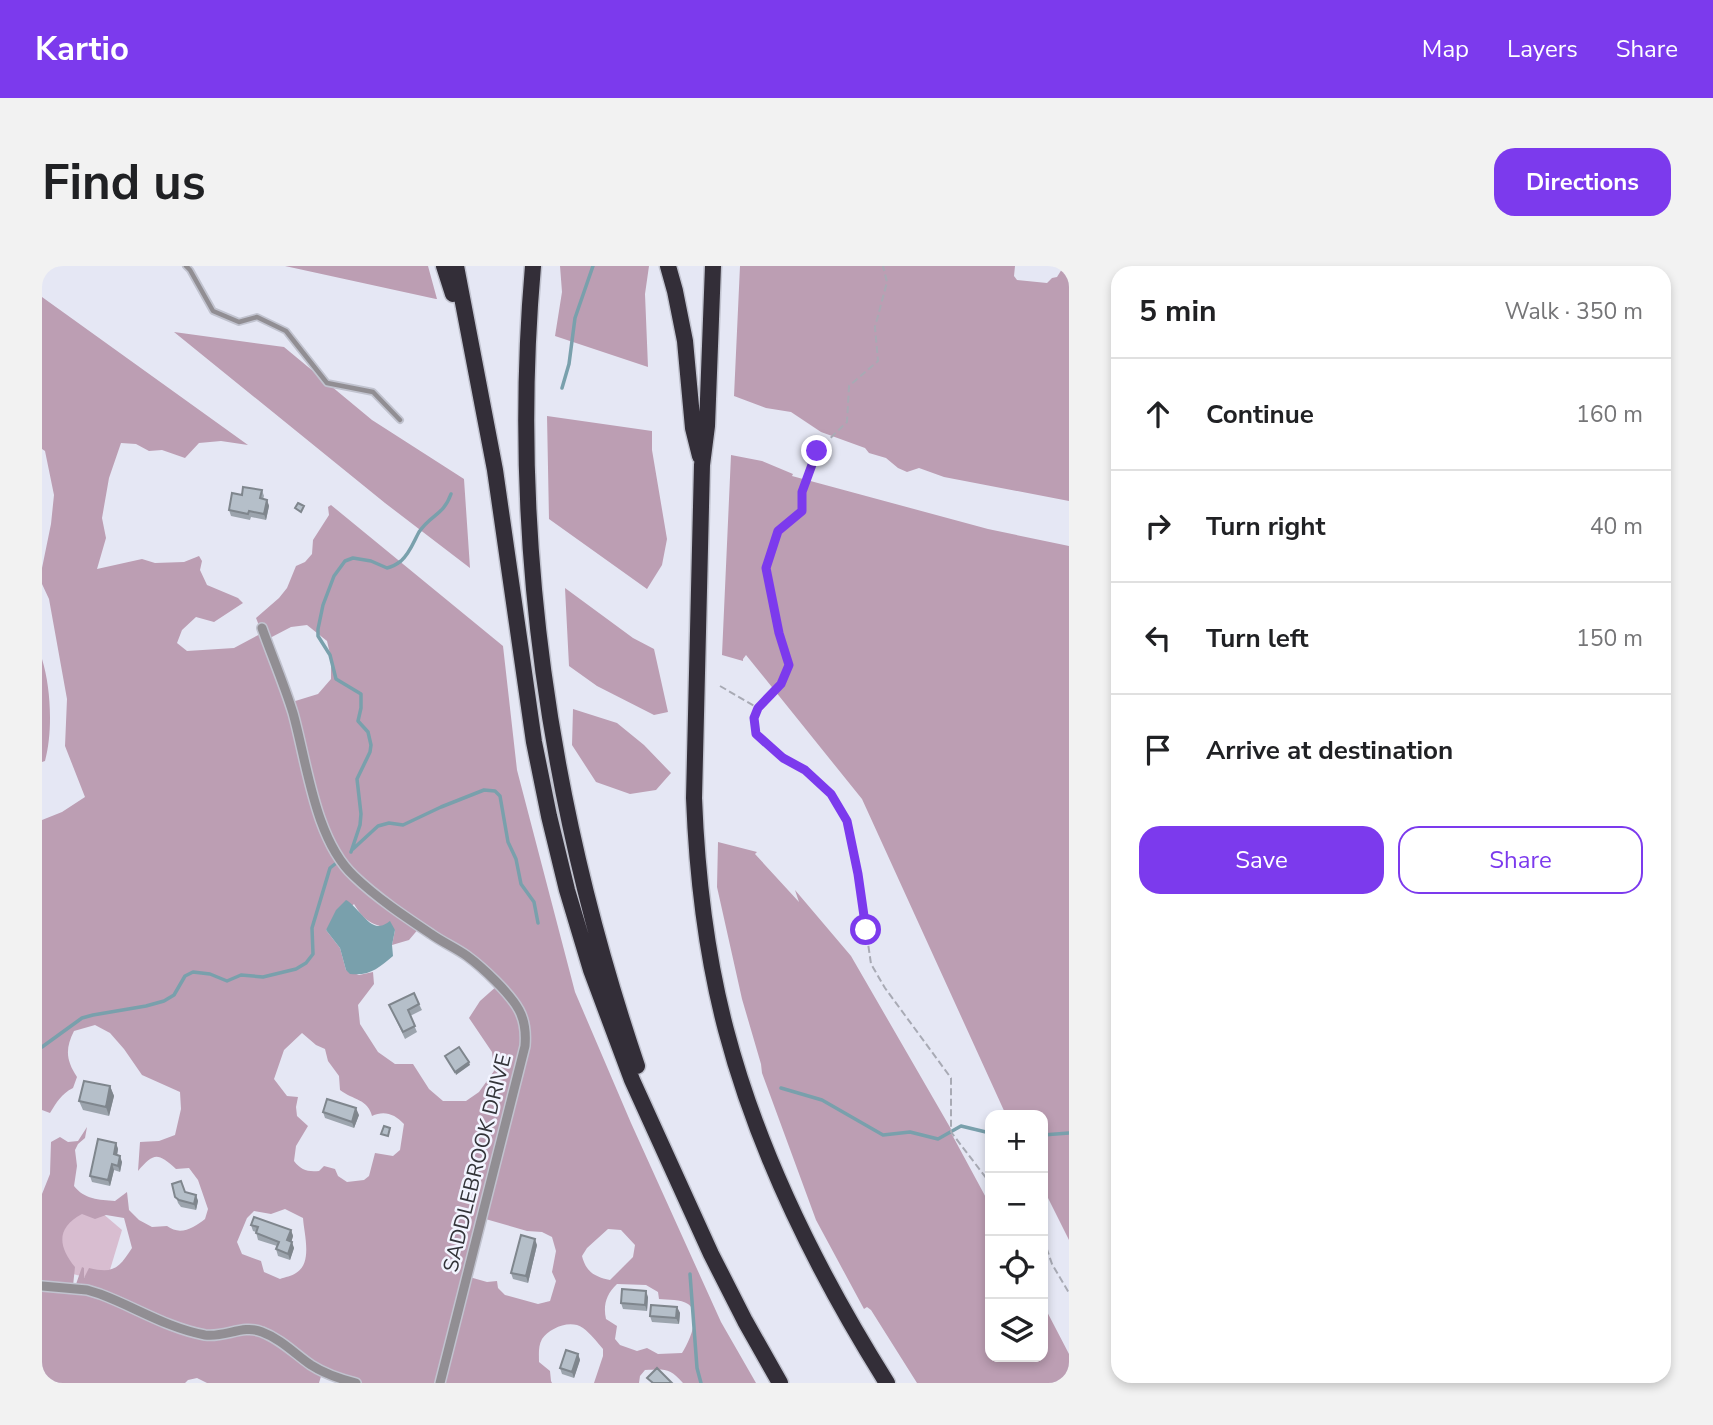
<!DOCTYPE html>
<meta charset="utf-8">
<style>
:root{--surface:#fff;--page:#f2f2f2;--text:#202124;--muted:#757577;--line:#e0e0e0;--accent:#7c3aed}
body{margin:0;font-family:"Nunito Sans",sans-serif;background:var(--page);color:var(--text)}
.controls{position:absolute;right:21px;bottom:21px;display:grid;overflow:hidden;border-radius:14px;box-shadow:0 4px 10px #0003}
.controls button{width:63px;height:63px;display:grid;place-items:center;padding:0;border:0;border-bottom:2px solid var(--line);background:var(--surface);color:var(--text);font:35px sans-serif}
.stop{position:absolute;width:21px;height:21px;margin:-16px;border:5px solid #7c3aed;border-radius:50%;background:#fff}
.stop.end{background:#7c3aed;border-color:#fff;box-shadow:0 2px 7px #0008}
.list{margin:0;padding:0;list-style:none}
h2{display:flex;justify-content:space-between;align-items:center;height:91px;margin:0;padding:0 28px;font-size:30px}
h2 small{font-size:23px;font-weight:400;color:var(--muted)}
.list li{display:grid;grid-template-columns:46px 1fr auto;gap:21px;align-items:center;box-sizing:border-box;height:112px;padding:0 28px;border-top:2px solid var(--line)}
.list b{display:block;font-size:26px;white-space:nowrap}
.list em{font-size:23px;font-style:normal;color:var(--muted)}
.actions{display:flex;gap:14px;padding:21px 28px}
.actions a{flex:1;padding:16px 0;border:2px solid var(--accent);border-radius:21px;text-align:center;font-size:24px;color:var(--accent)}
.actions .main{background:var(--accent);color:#fff}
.icon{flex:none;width:38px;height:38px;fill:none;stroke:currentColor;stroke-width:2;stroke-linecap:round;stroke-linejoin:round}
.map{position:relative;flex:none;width:1027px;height:1117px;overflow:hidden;border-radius:21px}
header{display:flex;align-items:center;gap:42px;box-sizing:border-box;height:98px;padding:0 35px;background:var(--accent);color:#fff}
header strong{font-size:33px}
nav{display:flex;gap:38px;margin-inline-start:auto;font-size:24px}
.intro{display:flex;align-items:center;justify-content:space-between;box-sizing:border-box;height:168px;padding:0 42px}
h1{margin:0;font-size:49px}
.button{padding:18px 32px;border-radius:21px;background:var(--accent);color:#fff;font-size:24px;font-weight:700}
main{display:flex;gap:42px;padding:0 42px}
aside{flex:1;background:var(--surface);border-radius:21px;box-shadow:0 4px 10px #0003}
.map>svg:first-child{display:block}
</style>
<header>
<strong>Kartio</strong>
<nav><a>Map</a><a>Layers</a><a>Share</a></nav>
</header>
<div class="intro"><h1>Find us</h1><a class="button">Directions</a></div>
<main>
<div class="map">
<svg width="1027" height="1117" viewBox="0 0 1027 1117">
<rect width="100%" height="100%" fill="#e5e7f4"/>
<path fill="#d8bdd0" d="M 39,929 L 80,964 L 64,1017 L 2,1000 Z"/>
<path fill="#bc9eb3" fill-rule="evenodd" d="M 243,0 L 386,0 L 395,33 L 394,33 Z
M 518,0 L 607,0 L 603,28 L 606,101 L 513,70 L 520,26 Z
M 698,0 L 973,0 L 972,10 L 975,14 L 1005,17 L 1010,12 L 1015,11 L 1020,3 L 1027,2 L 1027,235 L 902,211 L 877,202 L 865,206 L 856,202 L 844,192 L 827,187 L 823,182 L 779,166 L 749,146 L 724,142 L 692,130 Z
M 0,31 L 206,179 L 179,175 L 157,177 L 143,192 L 120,184 L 107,185 L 94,178 L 79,177 L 67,212 L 60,252 L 64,272 L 55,303 L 100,293 L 113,297 L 142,296 L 157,290 L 160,295 L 158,304 L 165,319 L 196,332 L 201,337 L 172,356 L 154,351 L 140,364 L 135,377 L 145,385 L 192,382 L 220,367 L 214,352 L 237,332 L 245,322 L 254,300 L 263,296 L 270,288 L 271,274 L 287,249 L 286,241 L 289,239 L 461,380 L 475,504 L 533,726 L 589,857 L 679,1056 L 714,1117 L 641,1117 C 628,1102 623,1103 603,1104 L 598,1110 L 597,1117 L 552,1117 L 561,1090 L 561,1083 C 555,1076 548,1067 541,1062 C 528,1053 508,1062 500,1073 C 496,1080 497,1089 497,1096 L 508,1105 L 509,1115 L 510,1117 L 316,1117 L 280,1107 L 277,1117 L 165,1117 L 155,1112 L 146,1114 L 143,1117 L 0,1117 L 0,928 L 8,908 L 9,876 L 18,871 L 26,876 L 36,875 L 45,861 L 43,872 L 36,878 L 33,884 L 35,900 L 32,920 C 42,933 57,934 73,935 L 85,926 L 87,944 L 97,954 L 110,961 L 125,960 C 138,970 152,962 163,953 L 166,943 L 156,914 L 147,902 L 134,903 C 115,886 112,887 96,905 L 98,876 L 117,875 L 133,869 L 139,843 L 138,826 L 100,809 L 82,783 L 68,767 L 53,759 L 32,765 C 23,783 24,794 35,811 L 31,822 C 19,828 15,836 8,847 L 0,844 L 0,554 L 20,546 L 43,531 L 23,480 L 25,433 L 7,333 L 0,318 L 0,302 L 9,258 L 12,229 L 3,185 L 0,183 ZM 265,359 L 285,375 L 289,392 L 289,413 L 276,428 L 250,436 L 226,373 L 249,361 ZM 312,638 C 323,657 332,659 353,664 L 350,679 L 367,674 L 378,661 L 452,713 L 456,719 L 438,735 L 427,752 L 450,786 L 452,805 L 437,826 L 424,835 L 401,835 L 387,823 L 371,798 L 353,798 L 336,786 L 318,758 L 316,739 L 332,718 L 331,706 L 317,709 L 304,704 L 298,682 L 284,664 ZM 260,767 L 274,779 L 283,783 L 286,795 L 297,810 L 298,824 C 311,834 326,833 330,850 C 342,844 353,848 362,858 L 358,884 L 351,890 L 333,887 L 327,910 L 322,914 L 305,916 L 296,910 L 293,903 L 282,900 L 277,905 C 265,906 259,904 252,895 L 254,880 L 266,860 L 255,850 L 254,841 L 256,831 L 245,830 L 232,813 L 242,784 ZM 243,943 L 261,952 C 262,968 271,997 254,1007 C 250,1010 243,1011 238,1013 L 222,1006 L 219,995 L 200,988 L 195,976 L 205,952 L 212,945 L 229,948 ZM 40,948 L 53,953 L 64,949 L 82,952 L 90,982 C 77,1002 72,1008 47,1002 L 42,1012 L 42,1002 L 40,1001 L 33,1021 L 31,1020 L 33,1001 C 16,980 14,962 40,948 ZM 440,952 L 485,965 L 500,966 L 510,971 L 514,985 L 510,1006 L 514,1015 L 508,1035 L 496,1038 L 463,1029 L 456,1022 L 455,1015 L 445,1016 L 424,1010 ZM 566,963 L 579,964 L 593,979 L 591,991 L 568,1014 C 553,1011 544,1006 540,990 L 545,982 ZM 575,1018 L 604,1019 L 616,1026 L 617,1033 C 626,1034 639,1033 646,1038 C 660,1048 647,1076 640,1087 L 616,1088 L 605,1082 L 595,1085 L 578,1079 L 573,1073 L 575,1060 L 564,1053 C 561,1040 564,1028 575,1018 Z
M 132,66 L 242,81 L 330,154 L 422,213 L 428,302 L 343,237 Z
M 505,150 L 610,165 L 610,184 L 625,273 L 620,299 L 605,323 L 507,253 Z
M 689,189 L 720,195 L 751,208 L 750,210 L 946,263 L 1027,280 L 1027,974 L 1001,922 L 1001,849 L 964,849 L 820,533 L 704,389 L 701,393 L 701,395 L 680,389 Z
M 523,322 L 591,372 L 612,383 L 626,446 L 612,449 L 555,420 L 527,400 Z
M 0,393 C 9,422 11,465 3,495 L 0,496 Z
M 531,443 L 575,457 L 602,479 L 629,507 L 614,524 L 588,528 L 554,516 L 530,479 Z
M 676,576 L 715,586 L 713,588 L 757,636 L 753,624 L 809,690 L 909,863 L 908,865 L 948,939 L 948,1091 L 1001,1091 L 1001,1038 L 1027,1088 L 1027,1117 L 875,1117 L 829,1044 L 825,1041 L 822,1043 L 774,954 L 720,807 L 719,798 L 700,733 L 675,621 Z"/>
<path fill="#79a0ac" d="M 304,634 C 314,639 326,661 337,660 C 341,660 345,657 348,655 L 353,664 L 350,679 L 351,690 C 336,702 329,710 308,708 L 304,704 L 298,682 L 284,664 L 294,644 Z"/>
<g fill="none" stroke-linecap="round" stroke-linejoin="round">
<path stroke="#79a0ac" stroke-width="3.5" d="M 520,122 L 527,98 L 533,52 L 551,0
M 311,583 L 336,560 L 347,557 L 361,559 L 399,541 L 442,524 L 453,525 L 458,530 L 466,576 L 474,593 L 479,618 L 492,636 L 496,657
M 309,586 L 318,559 L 319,548 L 315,513 L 328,486 L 329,479 L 326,466 L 316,455 L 319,442 L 319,428 L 294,413 L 288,389 L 276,370 L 276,363 L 281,339 L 292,310 L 303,295 L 311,292 L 329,295 L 345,302 C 350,301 355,298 359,295 C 368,287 372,275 377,266 C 389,248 401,250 409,228
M 0,781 L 40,752 L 51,749 L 104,740 L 122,735 L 132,729 L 143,710 L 151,706 L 168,708 L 185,715 L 199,709 L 221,711 L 254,703 L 264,697 L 271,688 L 270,662 L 288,602 L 293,598
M 739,822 L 780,834 L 841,869 L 868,866 L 896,873 L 919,860 L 948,867
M 1001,869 L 1027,867
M 648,1008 L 655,1102 L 659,1117"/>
<defs>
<path id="service" d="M 144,0 L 148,4 L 171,45 L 197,56 L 215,51 L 244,65 L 285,117 L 331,126 L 358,154"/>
<path id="minor" d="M 220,362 C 230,390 242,418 251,447 C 265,497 273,574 312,610 C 335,632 362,650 389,668 C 400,676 414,682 425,690 C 440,701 468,727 477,744 C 483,755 484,768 483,780 L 398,1117
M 0,1020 L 45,1024 L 58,1028 C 93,1041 125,1062 163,1069 C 183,1072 201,1058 220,1066 C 239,1073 253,1088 269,1099 C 283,1108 298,1113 314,1117"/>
<path id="motorway" d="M 402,0 L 411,28
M 414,0 L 453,204 L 492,476 L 507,550 L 525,624 L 549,704 L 590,814 L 669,988 L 703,1055 L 738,1117
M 491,0 C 467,272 508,543 595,800
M 626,0 L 633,25 L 643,75 L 651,162 L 658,190
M 671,0 L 665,160 L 660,199 L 652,532 C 655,610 664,688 684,764 C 717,890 776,1007 845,1117"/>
</defs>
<use href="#service" stroke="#c1c3cf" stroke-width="8"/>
<use href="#minor" stroke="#c1c3cf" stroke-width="12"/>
<use href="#motorway" stroke="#c1c3cf" stroke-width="19"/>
<path stroke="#a8aab4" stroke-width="2" stroke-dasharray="7 3.5" stroke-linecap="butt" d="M 678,420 L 716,442 L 712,452 L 714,468 L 741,492 L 763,504 L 789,528 L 805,555 L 816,608 L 829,698 L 843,722 L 909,812 L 909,866 L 948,917
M 717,441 L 739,418 L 747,399 L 737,367 L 724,302 L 736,265 L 760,245 L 759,226 L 775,185 L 805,156 L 807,120 L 836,95 L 833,61 L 845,16 L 841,0
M 1001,972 L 1010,998 L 1027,1027"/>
<use href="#service" stroke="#918e93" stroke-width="4.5"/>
<use href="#minor" stroke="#918e93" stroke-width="9"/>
<use href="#motorway" stroke="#332e38" stroke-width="16"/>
</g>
<path fill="#9ca4ad" d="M 220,224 L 222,230 L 221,233 L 225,234 L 227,240 L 224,254 L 209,251 L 208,254 L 189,250 L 187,244 L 200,229 Z
M 377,738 L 380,744 L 368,750 L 375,766 L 363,773 L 347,739 Z
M 68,820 L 72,830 L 67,850 L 41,844 L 37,835 Z
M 281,846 L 317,849 L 312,862 L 283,852 Z
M 74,877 L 76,883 L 75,889 L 80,896 L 78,906 L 72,904 L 68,920 L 50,916 L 48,910 Z
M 130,918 L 143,926 L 154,929 L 156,935 L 154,944 L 139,941 L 136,937 Z
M 209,959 L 249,964 L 251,970 L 249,976 L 252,982 L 248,994 L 236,990 L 234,983 L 235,980 L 216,974 L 214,966 L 211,965 Z
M 495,979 L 486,1017 L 471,1013 L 469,1007 Z
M 606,1031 L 605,1045 L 581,1043 L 579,1037 Z
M 635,1041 L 638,1047 L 637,1058 L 610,1056 L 608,1050 Z
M 536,1088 L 538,1094 L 532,1112 L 520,1108 L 518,1102 Z"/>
<path fill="#7f868d" d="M 225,234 L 227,240 L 224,254 L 222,248 Z
M 427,796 L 428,799 L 414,809 L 413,806 Z
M 68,820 L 72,830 L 67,850 L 64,841 Z
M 314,842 L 317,849 L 312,862 L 310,856 Z
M 74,877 L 76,883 L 74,895 L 72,888 Z
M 78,890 L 80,896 L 78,906 L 76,900 Z
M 70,898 L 72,904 L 68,920 L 66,914 Z
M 154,929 L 156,935 L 154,944 L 152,938 Z
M 249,964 L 251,970 L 248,981 L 245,974 Z
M 493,973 L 495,979 L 486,1017 L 484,1010 Z
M 250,976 L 252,982 L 248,994 L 246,988 Z
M 604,1025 L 606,1031 L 605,1045 L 603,1039 Z
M 635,1041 L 638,1047 L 637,1058 L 634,1052 Z
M 536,1088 L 538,1094 L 532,1112 L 530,1106 Z"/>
<path fill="#b5bfc9" stroke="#7f868d" stroke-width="2" d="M 201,221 L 220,224 L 218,232 L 225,234 L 222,248 L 207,245 L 206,248 L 187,244 L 190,227 L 200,229 Z
M 256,237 L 262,240 L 259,246 L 253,242 Z
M 372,727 L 377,738 L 366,744 L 373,760 L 361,766 L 347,739 Z
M 417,781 L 427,796 L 413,806 L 403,790 Z
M 42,815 L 68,820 L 64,841 L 37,835 Z
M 285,833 L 314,842 L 310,856 L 281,846 Z
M 342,860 L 348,862 L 346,870 L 339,868 Z
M 56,873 L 74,877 L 72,888 L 78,890 L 76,900 L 70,898 L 66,914 L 48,910 Z
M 139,915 L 143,926 L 154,929 L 152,938 L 137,934 L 133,931 L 130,918 Z
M 212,951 L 249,964 L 245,974 L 250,976 L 246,988 L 234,983 L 237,976 L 214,967 L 216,961 L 209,959 Z
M 479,969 L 493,973 L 484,1010 L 469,1007 Z
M 580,1023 L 604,1025 L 603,1039 L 579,1037 Z
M 609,1039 L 635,1041 L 634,1052 L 608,1050 Z
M 524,1084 L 536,1088 L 530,1106 L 518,1102 Z
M 615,1102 L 630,1117 L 611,1117 L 605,1112 Z"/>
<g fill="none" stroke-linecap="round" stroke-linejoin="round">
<path stroke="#7c3aed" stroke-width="9" d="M 775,185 L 760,226 L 760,245 L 736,265 L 724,302 L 737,367 L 747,399 L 739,418 L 716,442 L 712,452 L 714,468 L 741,492 L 763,504 L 789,528 L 805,555 L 816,608 L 824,664"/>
</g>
<g text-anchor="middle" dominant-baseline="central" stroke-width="5" stroke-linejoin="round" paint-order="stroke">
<g font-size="21" fill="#333439" stroke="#f2f4ff">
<text transform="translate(435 897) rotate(-76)">SADDLEBROOK DRIVE</text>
</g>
</g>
</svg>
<div class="controls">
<button>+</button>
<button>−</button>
<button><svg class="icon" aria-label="locate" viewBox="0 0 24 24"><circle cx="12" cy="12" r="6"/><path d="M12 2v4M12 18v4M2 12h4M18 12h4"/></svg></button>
<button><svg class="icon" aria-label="layers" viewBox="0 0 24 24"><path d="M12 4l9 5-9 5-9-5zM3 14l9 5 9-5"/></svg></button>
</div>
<div class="stop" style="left:824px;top:664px"></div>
<div class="stop end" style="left:775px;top:185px"></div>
</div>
<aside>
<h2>5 min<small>Walk · 350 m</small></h2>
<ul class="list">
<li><svg class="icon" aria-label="ahead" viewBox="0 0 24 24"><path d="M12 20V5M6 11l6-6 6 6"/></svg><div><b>Continue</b></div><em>160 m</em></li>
<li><svg class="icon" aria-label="right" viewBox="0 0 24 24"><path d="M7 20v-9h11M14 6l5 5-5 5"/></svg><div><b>Turn right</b></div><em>40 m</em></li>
<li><svg class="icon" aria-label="left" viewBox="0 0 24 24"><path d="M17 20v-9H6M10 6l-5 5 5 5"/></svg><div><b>Turn left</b></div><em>150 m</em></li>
<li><svg class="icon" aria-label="arrive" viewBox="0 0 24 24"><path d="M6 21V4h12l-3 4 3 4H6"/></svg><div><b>Arrive at destination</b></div></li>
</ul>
<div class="actions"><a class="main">Save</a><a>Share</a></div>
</aside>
</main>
